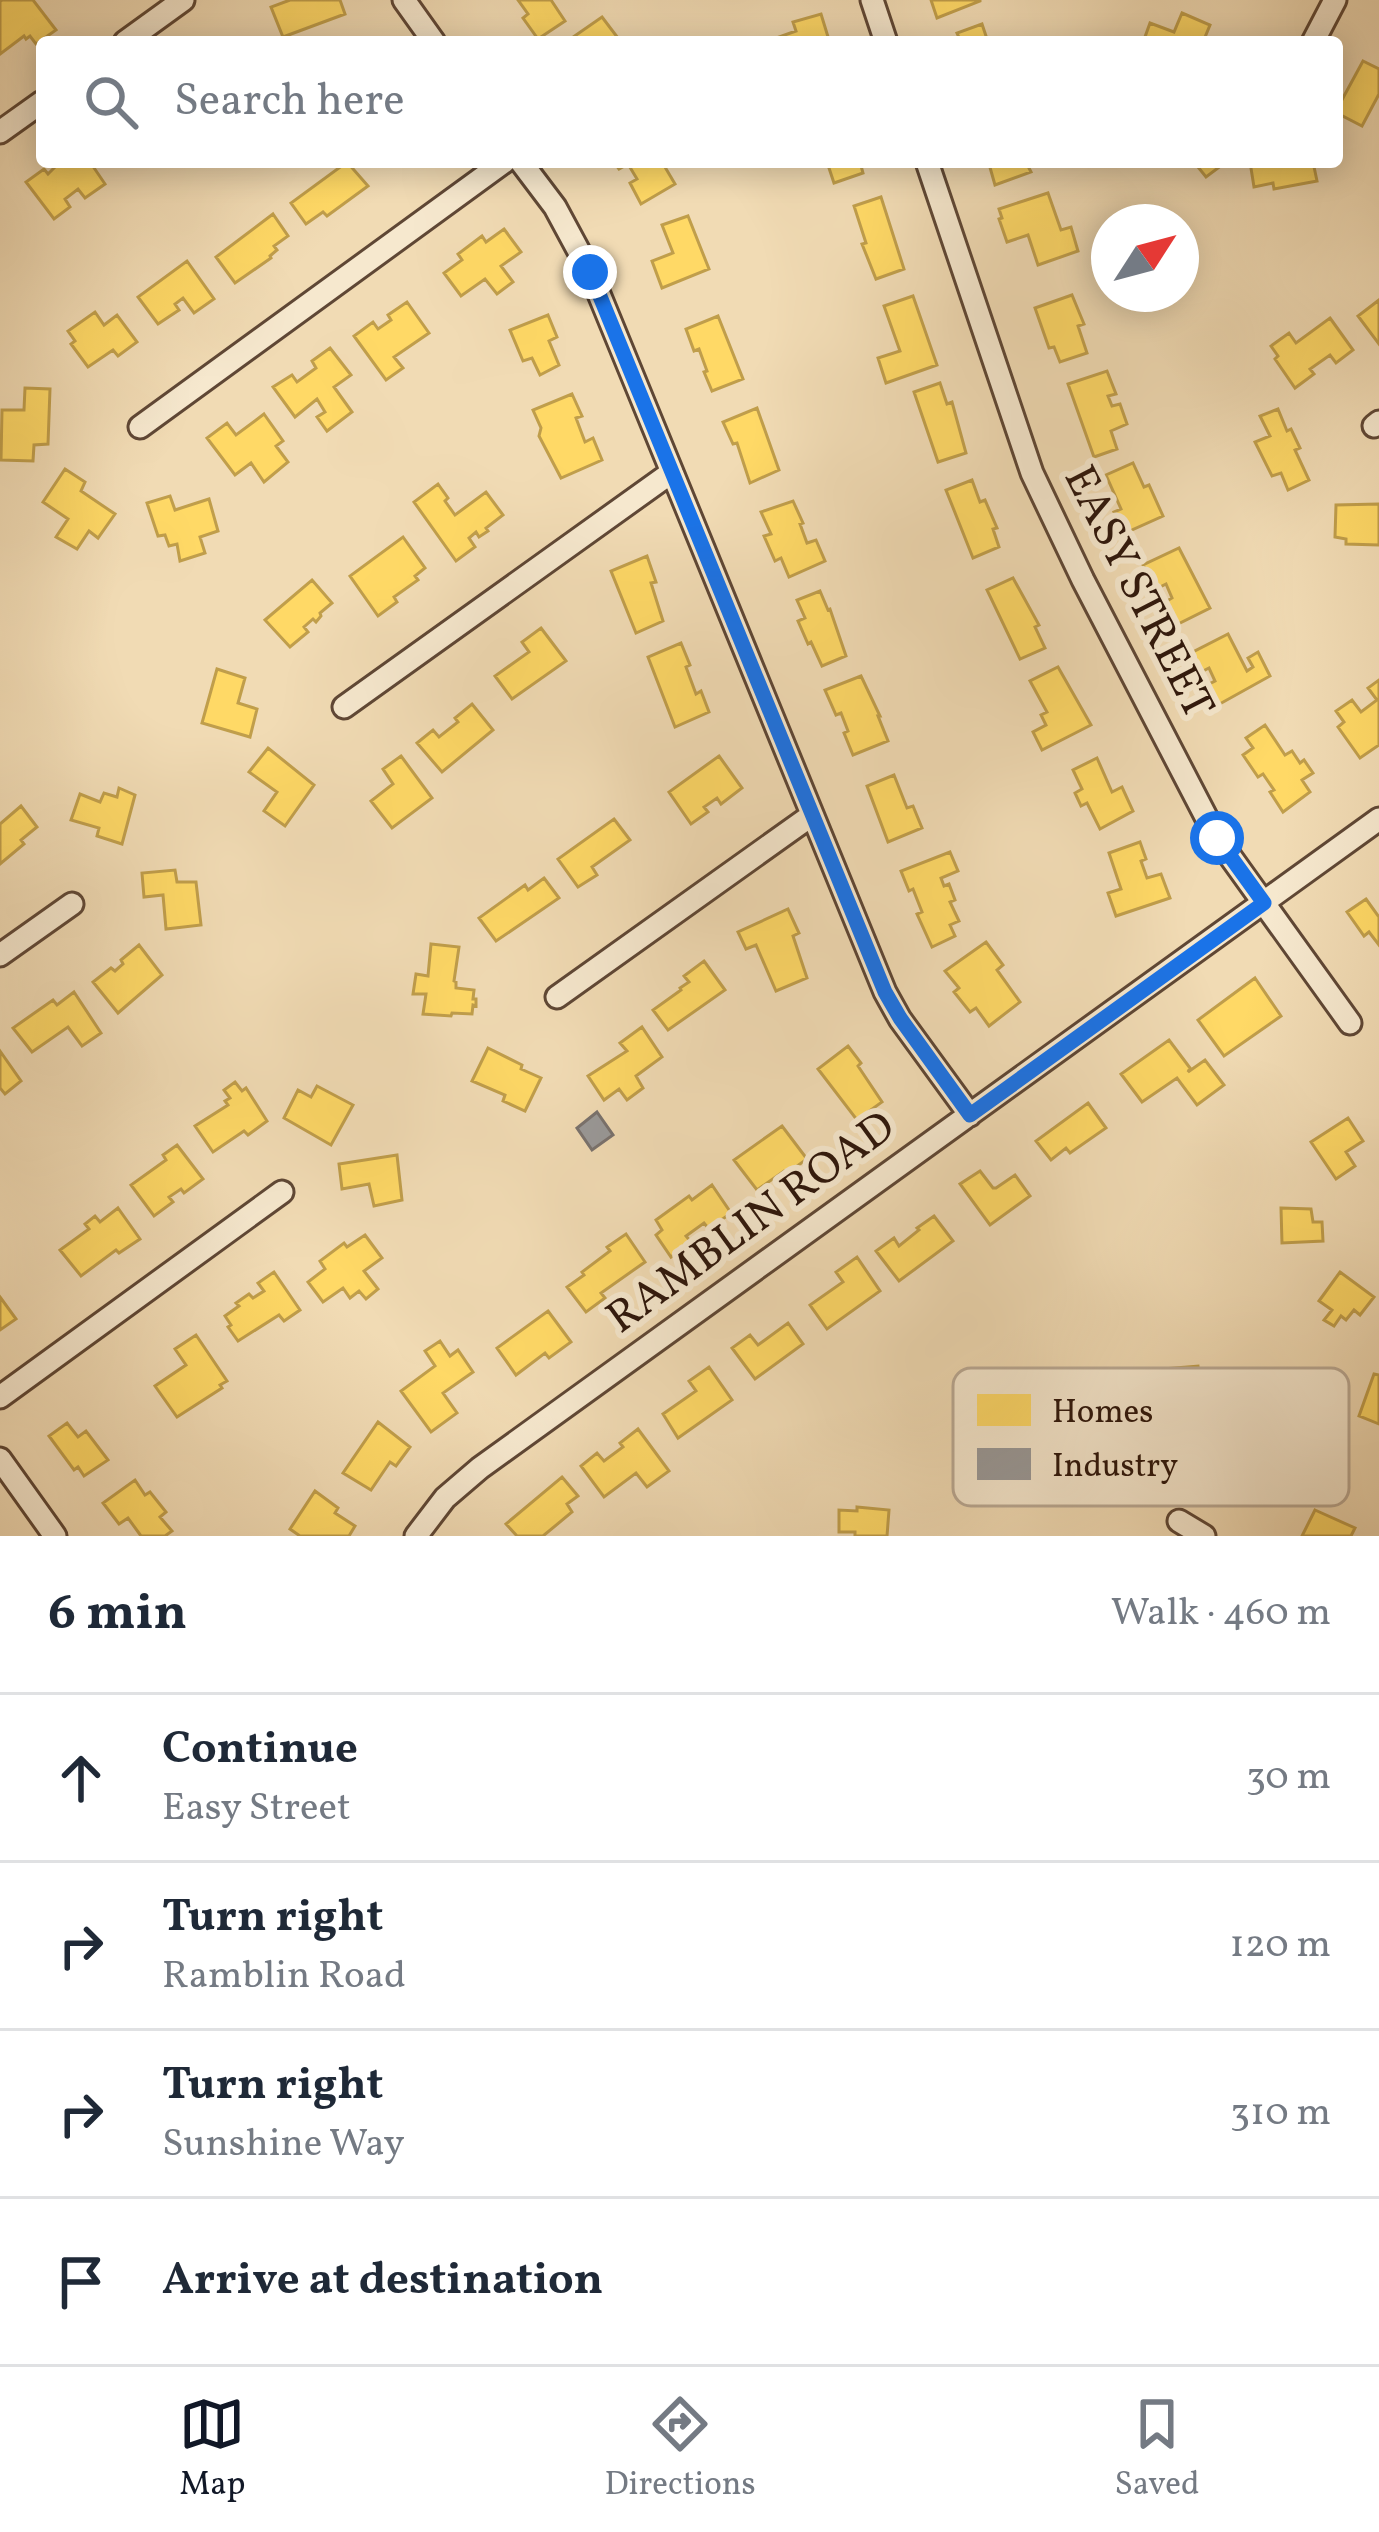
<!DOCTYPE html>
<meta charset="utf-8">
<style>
:root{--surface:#fff;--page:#f6f6f7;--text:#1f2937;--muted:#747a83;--line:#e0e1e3;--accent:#111827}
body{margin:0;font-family:Vollkorn,serif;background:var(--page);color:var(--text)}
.compass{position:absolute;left:1091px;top:204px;width:108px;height:108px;border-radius:50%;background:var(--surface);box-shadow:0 6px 30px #0003;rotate:54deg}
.stop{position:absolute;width:36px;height:36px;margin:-27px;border:9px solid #1a73e8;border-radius:50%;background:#fff}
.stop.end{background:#1a73e8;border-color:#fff;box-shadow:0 3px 12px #0008}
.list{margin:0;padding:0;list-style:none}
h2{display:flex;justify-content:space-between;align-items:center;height:156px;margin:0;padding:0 48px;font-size:51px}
h2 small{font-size:39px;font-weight:400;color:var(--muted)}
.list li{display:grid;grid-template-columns:78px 1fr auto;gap:36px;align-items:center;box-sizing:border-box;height:168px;padding:0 48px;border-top:3px solid var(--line)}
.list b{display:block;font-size:45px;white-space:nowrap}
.list p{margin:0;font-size:39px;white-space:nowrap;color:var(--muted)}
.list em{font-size:39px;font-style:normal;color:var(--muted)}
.icon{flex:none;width:66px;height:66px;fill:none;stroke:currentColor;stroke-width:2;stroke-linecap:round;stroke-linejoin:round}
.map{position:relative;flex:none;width:1379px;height:1536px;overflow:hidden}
.search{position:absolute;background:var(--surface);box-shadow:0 6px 30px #0003;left:36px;right:36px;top:36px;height:132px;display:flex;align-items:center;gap:30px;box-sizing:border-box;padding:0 42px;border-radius:12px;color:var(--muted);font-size:45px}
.sheet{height:828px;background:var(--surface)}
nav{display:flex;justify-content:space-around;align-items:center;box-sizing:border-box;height:168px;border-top:3px solid var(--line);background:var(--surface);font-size:33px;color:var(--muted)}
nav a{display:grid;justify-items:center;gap:6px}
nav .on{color:var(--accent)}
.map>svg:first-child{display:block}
</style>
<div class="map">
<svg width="1379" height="1536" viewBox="0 0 1379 1536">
<rect width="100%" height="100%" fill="#f1dbb4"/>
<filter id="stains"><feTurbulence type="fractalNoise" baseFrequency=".00167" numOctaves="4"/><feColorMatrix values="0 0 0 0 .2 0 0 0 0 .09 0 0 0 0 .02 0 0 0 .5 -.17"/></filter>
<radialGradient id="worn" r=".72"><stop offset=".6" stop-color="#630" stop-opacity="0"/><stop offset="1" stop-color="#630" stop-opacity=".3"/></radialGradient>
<path fill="#ffd966" stroke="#c09e4b" stroke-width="3" d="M 2,0 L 33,0 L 56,30 L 36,44 L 30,36 L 26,39 L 24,36 L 0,54 L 0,2 Z
M 290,0 L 340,0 L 345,14 L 283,37 L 271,7 Z
M 518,0 L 551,0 L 565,21 L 538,39 L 523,18 L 528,14 Z
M 931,0 L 980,0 L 980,1 L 937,18 Z
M 1182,13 L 1210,25 L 1203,42 L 1158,42 L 1145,37 L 1150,23 L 1174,32 Z
M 821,14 L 829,40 L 778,42 L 776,38 L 796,31 L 793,22 Z
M 602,17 L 621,42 L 566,42 Z
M 982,24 L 988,42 L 961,42 L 957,33 Z
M 1363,61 L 1379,69 L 1379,94 L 1362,126 L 1337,113 L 1337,109 Z
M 60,162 L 90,162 L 105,184 L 85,198 L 78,189 L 65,199 L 70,207 L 54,219 L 26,182 L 44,169 L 48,174 Z
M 347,162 L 368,186 L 327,216 L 323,212 L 306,224 L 291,203 Z
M 614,162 L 662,162 L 675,184 L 641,204 L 630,183 L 637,179 L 628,164 L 619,169 Z
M 827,162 L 860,162 L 863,173 L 834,183 Z
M 995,162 L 1039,162 L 1028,166 L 1031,172 L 995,185 L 989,164 Z
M 1194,162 L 1226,162 L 1206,177 Z
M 1250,162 L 1313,162 L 1317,181 L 1274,189 L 1273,183 L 1254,187 Z
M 1048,193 L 1061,230 L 1071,227 L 1078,251 L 1038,265 L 1028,235 L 1007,242 L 999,219 L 1002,218 L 999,209 Z
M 881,197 L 904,269 L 876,279 L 862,244 L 866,243 L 854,206 Z
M 273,214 L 288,236 L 274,246 L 277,250 L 270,256 L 271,258 L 235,283 L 216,257 Z
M 688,216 L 709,269 L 662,288 L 652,261 L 673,253 L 662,225 Z
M 504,229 L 521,252 L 501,266 L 513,282 L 497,294 L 485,279 L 461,296 L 444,273 L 462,260 L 458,254 L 482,236 L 486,242 Z
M 187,261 L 214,299 L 194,313 L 183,298 L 175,304 L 179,310 L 158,324 L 138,297 Z
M 1072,295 L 1084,324 L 1078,326 L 1087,353 L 1060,362 L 1054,347 L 1049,348 L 1035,308 Z
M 913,296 L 937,365 L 886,383 L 878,358 L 900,351 L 884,306 Z
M 1379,300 L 1379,344 L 1358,316 Z
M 407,302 L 429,333 L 394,357 L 403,368 L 386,380 L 354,336 L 373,322 L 378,329 L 391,320 L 388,315 Z
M 95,312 L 104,325 L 117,315 L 137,342 L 118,356 L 113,350 L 88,367 L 71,344 L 75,341 L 68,331 Z
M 548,315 L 557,337 L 549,341 L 559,365 L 540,375 L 532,358 L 523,361 L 510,330 Z
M 718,316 L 743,379 L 712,391 L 704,372 L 707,371 L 699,349 L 694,351 L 686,329 Z
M 1330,318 L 1353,350 L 1336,363 L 1330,355 L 1310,369 L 1314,374 L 1295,388 L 1275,359 L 1278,356 L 1271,346 L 1289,333 L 1296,343 Z
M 330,348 L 351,375 L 334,387 L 352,412 L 327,431 L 317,417 L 325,412 L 317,399 L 295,417 L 273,387 L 292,375 L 297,382 L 316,368 L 312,361 Z
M 1107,371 L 1116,394 L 1108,396 L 1112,406 L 1120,404 L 1127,424 L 1111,431 L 1117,449 L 1094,457 L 1068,384 Z
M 940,383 L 947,404 L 952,402 L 966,453 L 938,462 L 914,392 Z
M 25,388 L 50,389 L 48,444 L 34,445 L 33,461 L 1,460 L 2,410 L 24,410 Z
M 572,394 L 582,416 L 576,418 L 585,442 L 593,438 L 602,460 L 561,478 L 539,436 L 541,428 L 533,410 Z
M 757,408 L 779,470 L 750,483 L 737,443 L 733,444 L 723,422 Z
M 1278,409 L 1287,431 L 1291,429 L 1300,448 L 1295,450 L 1309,480 L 1288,490 L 1281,473 L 1272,476 L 1255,442 L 1270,436 L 1260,416 Z
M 264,414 L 283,441 L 276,446 L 288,462 L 264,482 L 251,463 L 235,475 L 207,438 L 227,423 L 236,435 Z
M 1133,463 L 1144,487 L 1149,485 L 1163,516 L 1125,533 L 1114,512 L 1121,509 L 1106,475 Z
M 65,469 L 85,482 L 81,491 L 115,514 L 98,538 L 89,531 L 77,549 L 56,537 L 68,519 L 43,502 Z
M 972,480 L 980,502 L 985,500 L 997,528 L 993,529 L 999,547 L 973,558 L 946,490 Z
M 438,484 L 448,498 L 445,501 L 455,515 L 486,492 L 503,515 L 486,528 L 488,531 L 479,537 L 476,532 L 469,538 L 475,547 L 456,561 L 414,502 Z
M 170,496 L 175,510 L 209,499 L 218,531 L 200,537 L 205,553 L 180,561 L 177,544 L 169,546 L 165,535 L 158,536 L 147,503 Z
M 793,501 L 803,523 L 800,524 L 807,543 L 816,540 L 825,561 L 789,577 L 781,558 L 775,561 L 764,536 L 771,534 L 761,512 Z
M 1379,504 L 1379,545 L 1346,544 L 1346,539 L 1335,537 L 1336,505 Z
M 403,537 L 425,568 L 415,576 L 418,580 L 394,597 L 397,602 L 378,616 L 350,576 Z
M 1179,548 L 1210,608 L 1174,626 L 1162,604 L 1172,598 L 1166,584 L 1156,589 L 1143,565 Z
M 647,556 L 656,582 L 651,583 L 663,621 L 636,633 L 611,571 Z
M 1013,578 L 1039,625 L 1035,627 L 1045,648 L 1020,659 L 987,590 Z
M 312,580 L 332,603 L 320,613 L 321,616 L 316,622 L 313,619 L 304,627 L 308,632 L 290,647 L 265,620 Z
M 820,591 L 828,610 L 830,609 L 846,656 L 822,666 L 811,642 L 808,644 L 798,621 L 805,618 L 797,600 Z
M 541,628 L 566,661 L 512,699 L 495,676 L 529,652 L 522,642 Z
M 1228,634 L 1247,671 L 1253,667 L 1248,658 L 1258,652 L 1270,676 L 1216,706 L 1205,686 L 1215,681 L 1209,668 L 1201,672 L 1191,653 Z
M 681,643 L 690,665 L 686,667 L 696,694 L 701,691 L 709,712 L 675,727 L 648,657 Z
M 1058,667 L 1091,725 L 1042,750 L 1033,732 L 1046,725 L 1041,715 L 1047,712 L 1030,681 Z
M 217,669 L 245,678 L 238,703 L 257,709 L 250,737 L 202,723 Z
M 861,676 L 880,716 L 878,716 L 888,741 L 853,755 L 844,733 L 848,731 L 841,713 L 836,715 L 825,690 Z
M 1379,680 L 1379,745 L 1360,758 L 1338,727 L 1344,722 L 1336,711 L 1352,700 L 1361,712 L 1377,700 L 1368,688 Z
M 472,704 L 493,730 L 442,772 L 417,743 L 433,730 L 439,737 L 458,722 L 455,718 Z
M 1265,725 L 1285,755 L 1292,751 L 1300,763 L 1304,760 L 1313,773 L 1302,780 L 1310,792 L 1283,812 L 1270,792 L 1274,790 L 1263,774 L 1258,777 L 1243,755 L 1253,748 L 1246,738 Z
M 268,748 L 314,785 L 285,826 L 264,811 L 277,792 L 249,772 Z
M 401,756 L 432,798 L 392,828 L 371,801 L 393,784 L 383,769 Z
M 719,756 L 742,788 L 721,804 L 717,798 L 704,807 L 708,812 L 691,824 L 669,792 Z
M 1097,758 L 1112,792 L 1122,787 L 1133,811 L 1100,829 L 1087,803 L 1081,806 L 1075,793 L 1082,789 L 1073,770 Z
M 894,775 L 907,808 L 913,806 L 922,828 L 888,842 L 867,786 Z
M 119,788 L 135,795 L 122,844 L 97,836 L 99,828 L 71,820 L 80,794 L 100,802 L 104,793 L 117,797 Z
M 21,806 L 37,827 L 21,840 L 24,844 L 0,864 L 0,824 Z
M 614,819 L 630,840 L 592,867 L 597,875 L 578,887 L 558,859 Z
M 1140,842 L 1146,859 L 1141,861 L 1147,878 L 1161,874 L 1170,898 L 1116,916 L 1108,893 L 1121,889 L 1109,853 Z
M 950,852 L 958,871 L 941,878 L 944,886 L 949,884 L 955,900 L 950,902 L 959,921 L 950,925 L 955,936 L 932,947 L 917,914 L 922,912 L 913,889 L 909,891 L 901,871 Z
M 175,870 L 177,882 L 196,882 L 201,925 L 166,929 L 163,895 L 144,897 L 142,873 Z
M 544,878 L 559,898 L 496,941 L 479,918 L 525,885 L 528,890 Z
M 1366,899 L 1379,917 L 1379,945 L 1369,932 L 1364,936 L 1347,912 Z
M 788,909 L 799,933 L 793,936 L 807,978 L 776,991 L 756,945 L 746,949 L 738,932 Z
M 986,942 L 1003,965 L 997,970 L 1020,1002 L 989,1026 L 976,1008 L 970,1012 L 954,992 L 959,988 L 945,971 Z
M 431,944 L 459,947 L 454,981 L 456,982 L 456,988 L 474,990 L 473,999 L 476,999 L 476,1006 L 473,1005 L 472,1014 L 452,1013 L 451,1016 L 423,1014 L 426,994 L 413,994 L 416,974 L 428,976 Z
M 139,945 L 162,975 L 118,1013 L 93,982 L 111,968 L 115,971 L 123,964 L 121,960 Z
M 704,961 L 725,990 L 668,1030 L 653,1010 L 681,990 L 680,988 L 689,982 L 684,976 Z
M 1255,978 L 1281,1016 L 1224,1056 L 1198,1020 Z
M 74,992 L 101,1033 L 82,1046 L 68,1027 L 32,1052 L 13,1028 L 53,1000 L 57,1005 Z
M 642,1027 L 662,1057 L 636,1076 L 643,1088 L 627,1100 L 619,1089 L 604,1100 L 588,1076 L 627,1051 L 620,1043 Z
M 1169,1040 L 1190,1068 L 1188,1072 L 1205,1060 L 1224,1085 L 1197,1105 L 1177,1078 L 1142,1102 L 1121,1074 Z
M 848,1046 L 861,1063 L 858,1066 L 882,1102 L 857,1120 L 818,1069 Z
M 488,1048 L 522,1065 L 521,1069 L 541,1078 L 525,1111 L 503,1101 L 505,1095 L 472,1081 Z
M 0,1051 L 21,1081 L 5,1094 L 0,1088 Z
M 235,1082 L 242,1091 L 246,1088 L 267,1121 L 248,1135 L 244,1131 L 213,1152 L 195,1126 L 228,1105 L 225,1101 L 230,1098 L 224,1090 Z
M 317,1086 L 353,1105 L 331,1145 L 284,1118 L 298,1090 L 311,1097 Z
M 1088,1103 L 1106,1128 L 1070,1153 L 1066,1148 L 1051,1160 L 1036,1141 Z
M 1348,1118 L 1363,1141 L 1346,1152 L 1355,1166 L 1336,1179 L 1311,1142 Z
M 782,1126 L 807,1159 L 786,1174 L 784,1171 L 757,1190 L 734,1160 Z
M 177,1145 L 203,1179 L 184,1193 L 181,1189 L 169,1197 L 173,1202 L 154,1216 L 131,1185 L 166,1160 L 163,1155 Z
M 397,1155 L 402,1200 L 374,1206 L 369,1184 L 342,1189 L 339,1164 Z
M 980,1171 L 993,1188 L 996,1188 L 1015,1175 L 1030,1196 L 990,1225 L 960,1184 Z
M 712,1185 L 731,1213 L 709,1229 L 704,1223 L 686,1236 L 691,1242 L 671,1257 L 656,1235 L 662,1230 L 656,1220 L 689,1196 L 692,1200 Z
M 118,1208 L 140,1239 L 119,1253 L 116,1250 L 81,1276 L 60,1250 L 89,1229 L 85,1224 L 95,1216 L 100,1222 Z
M 1281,1208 L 1311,1209 L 1313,1222 L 1322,1222 L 1323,1241 L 1282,1243 Z
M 934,1216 L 953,1241 L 899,1281 L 876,1251 L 894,1238 L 899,1246 L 919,1230 L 917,1228 Z
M 626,1234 L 645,1262 L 601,1293 L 605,1298 L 586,1312 L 567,1287 L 584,1275 L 582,1272 L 610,1251 L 607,1247 Z
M 365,1235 L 382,1258 L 364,1271 L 378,1289 L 366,1299 L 359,1291 L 350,1298 L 343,1288 L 323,1302 L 308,1282 L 325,1269 L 320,1261 L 344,1243 L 347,1247 Z
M 857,1257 L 880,1291 L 827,1329 L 810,1305 L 843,1282 L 836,1272 Z
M 274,1272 L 300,1310 L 284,1321 L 279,1315 L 238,1341 L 228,1327 L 231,1325 L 225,1316 L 239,1306 L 236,1303 L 249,1294 L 253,1298 L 264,1291 L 258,1283 Z
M 1340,1272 L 1374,1297 L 1360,1315 L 1354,1310 L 1346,1320 L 1341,1316 L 1334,1326 L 1324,1320 L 1332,1310 L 1319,1301 Z
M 0,1297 L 16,1319 L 0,1330 Z
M 548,1311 L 571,1342 L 549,1358 L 545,1353 L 516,1375 L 497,1348 Z
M 788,1323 L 803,1344 L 755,1379 L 732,1348 L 750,1335 L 758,1345 Z
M 196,1335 L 227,1381 L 220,1385 L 222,1388 L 177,1417 L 155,1386 L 186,1365 L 175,1349 Z
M 440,1341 L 450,1356 L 458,1350 L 473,1372 L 443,1393 L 457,1413 L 431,1432 L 401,1391 L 435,1366 L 425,1351 Z
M 1198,1366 L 1203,1413 L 1183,1415 L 1181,1402 L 1177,1403 L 1178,1407 L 1172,1408 L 1171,1411 L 1155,1412 L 1155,1397 L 1148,1398 L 1146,1374 L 1151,1370 Z
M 709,1367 L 732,1400 L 678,1438 L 663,1414 L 696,1391 L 689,1381 Z
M 1374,1374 L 1379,1375 L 1379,1424 L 1359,1416 Z
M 378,1422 L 410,1447 L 396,1466 L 390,1462 L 371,1490 L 343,1473 Z
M 67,1423 L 78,1437 L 86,1431 L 108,1460 L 84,1476 L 78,1467 L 74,1470 L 49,1436 Z
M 638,1429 L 669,1471 L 647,1487 L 636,1473 L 604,1497 L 581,1466 L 597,1453 L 604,1461 L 623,1447 L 620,1443 Z
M 562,1477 L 578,1496 L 567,1504 L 572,1512 L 543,1536 L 517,1536 L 506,1524 Z
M 135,1480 L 145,1495 L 150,1492 L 166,1512 L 160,1517 L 172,1531 L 165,1536 L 141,1536 L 128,1518 L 119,1524 L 103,1503 Z
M 315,1491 L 338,1508 L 335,1513 L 355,1526 L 349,1536 L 300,1536 L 290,1529 Z
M 857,1507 L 889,1510 L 887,1536 L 855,1536 L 855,1532 L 839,1532 L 839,1510 L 857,1511 Z
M 1315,1510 L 1355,1528 L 1351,1536 L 1302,1536 Z"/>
<path fill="#999" stroke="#79726e" stroke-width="3" d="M 597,1112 L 613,1135 L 592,1150 L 577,1128 Z"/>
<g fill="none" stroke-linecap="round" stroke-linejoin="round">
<defs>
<path id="street" d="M 404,0 L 434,42
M 872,0 L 886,42
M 125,42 L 183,0
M 1313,42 L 1335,0
M 0,132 L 42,102
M 521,162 L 555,207 L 590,272 L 885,992 L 900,1019 L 970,1115
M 927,162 L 1032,473 L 1083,580 L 1217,838 L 1350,1023
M 1374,426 L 1379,422
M 140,427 L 504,162
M 344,707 L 672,472
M 0,955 L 72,904
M 557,997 L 812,815
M 0,1397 L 282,1192
M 0,1459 L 55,1536
M 1179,1521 L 1204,1536
M 416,1536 L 445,1498 L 480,1468 L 1379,819"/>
</defs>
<use href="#street" stroke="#5f4735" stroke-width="27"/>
<use href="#street" stroke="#f6e8ce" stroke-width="21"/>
</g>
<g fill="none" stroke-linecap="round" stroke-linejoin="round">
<path stroke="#1a73e8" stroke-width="15" d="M 590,272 L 885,992 L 900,1018 L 970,1115 L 1264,903 L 1217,838"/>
</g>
<g text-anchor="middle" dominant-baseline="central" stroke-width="12" stroke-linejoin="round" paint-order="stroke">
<g font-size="45" fill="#2e160b" stroke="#f6e8ce">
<text transform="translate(1137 593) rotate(63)">EASY STREET</text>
<text transform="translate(752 1224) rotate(-36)">RAMBLIN ROAD</text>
</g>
</g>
<rect x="953" y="1368" width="396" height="138" rx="18" fill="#f6e8ce" stroke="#baa994" stroke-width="3"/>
<rect x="977" y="1394" width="54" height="32" fill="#ffd966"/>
<rect x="977" y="1448" width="54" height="32" fill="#999"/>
<g font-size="33" fill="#2e160b">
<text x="1052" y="1422">Homes</text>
<text x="1052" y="1476">Industry</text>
</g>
<rect width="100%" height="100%" filter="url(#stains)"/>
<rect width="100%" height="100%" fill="url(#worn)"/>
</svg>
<svg class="compass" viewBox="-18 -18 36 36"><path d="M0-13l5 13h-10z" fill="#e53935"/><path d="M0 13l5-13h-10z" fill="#747a83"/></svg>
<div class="stop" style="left:1217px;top:838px"></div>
<div class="stop end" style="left:590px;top:272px"></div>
<div class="search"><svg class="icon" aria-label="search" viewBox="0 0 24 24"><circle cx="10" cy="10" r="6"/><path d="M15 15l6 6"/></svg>Search here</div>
</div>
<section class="sheet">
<h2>6 min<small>Walk · 460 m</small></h2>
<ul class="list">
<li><svg class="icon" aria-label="ahead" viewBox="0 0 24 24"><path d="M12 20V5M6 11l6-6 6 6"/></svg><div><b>Continue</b><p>Easy Street</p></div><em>30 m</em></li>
<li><svg class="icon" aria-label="right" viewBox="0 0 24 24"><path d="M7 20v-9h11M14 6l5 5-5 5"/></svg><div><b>Turn right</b><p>Ramblin Road</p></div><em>120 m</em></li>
<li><svg class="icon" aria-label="right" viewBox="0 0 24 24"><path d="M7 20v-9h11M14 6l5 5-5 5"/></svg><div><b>Turn right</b><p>Sunshine Way</p></div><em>310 m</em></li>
<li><svg class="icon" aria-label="arrive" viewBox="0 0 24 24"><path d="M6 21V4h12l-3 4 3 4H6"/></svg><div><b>Arrive at destination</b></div></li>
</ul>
</section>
<nav>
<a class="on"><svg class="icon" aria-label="map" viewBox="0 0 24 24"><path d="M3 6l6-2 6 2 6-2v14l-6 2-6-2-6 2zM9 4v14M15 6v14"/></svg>Map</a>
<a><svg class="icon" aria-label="directions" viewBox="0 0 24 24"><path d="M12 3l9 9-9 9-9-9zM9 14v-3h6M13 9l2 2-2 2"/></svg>Directions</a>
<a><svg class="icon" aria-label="saved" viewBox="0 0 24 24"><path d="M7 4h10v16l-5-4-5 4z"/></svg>Saved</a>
</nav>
